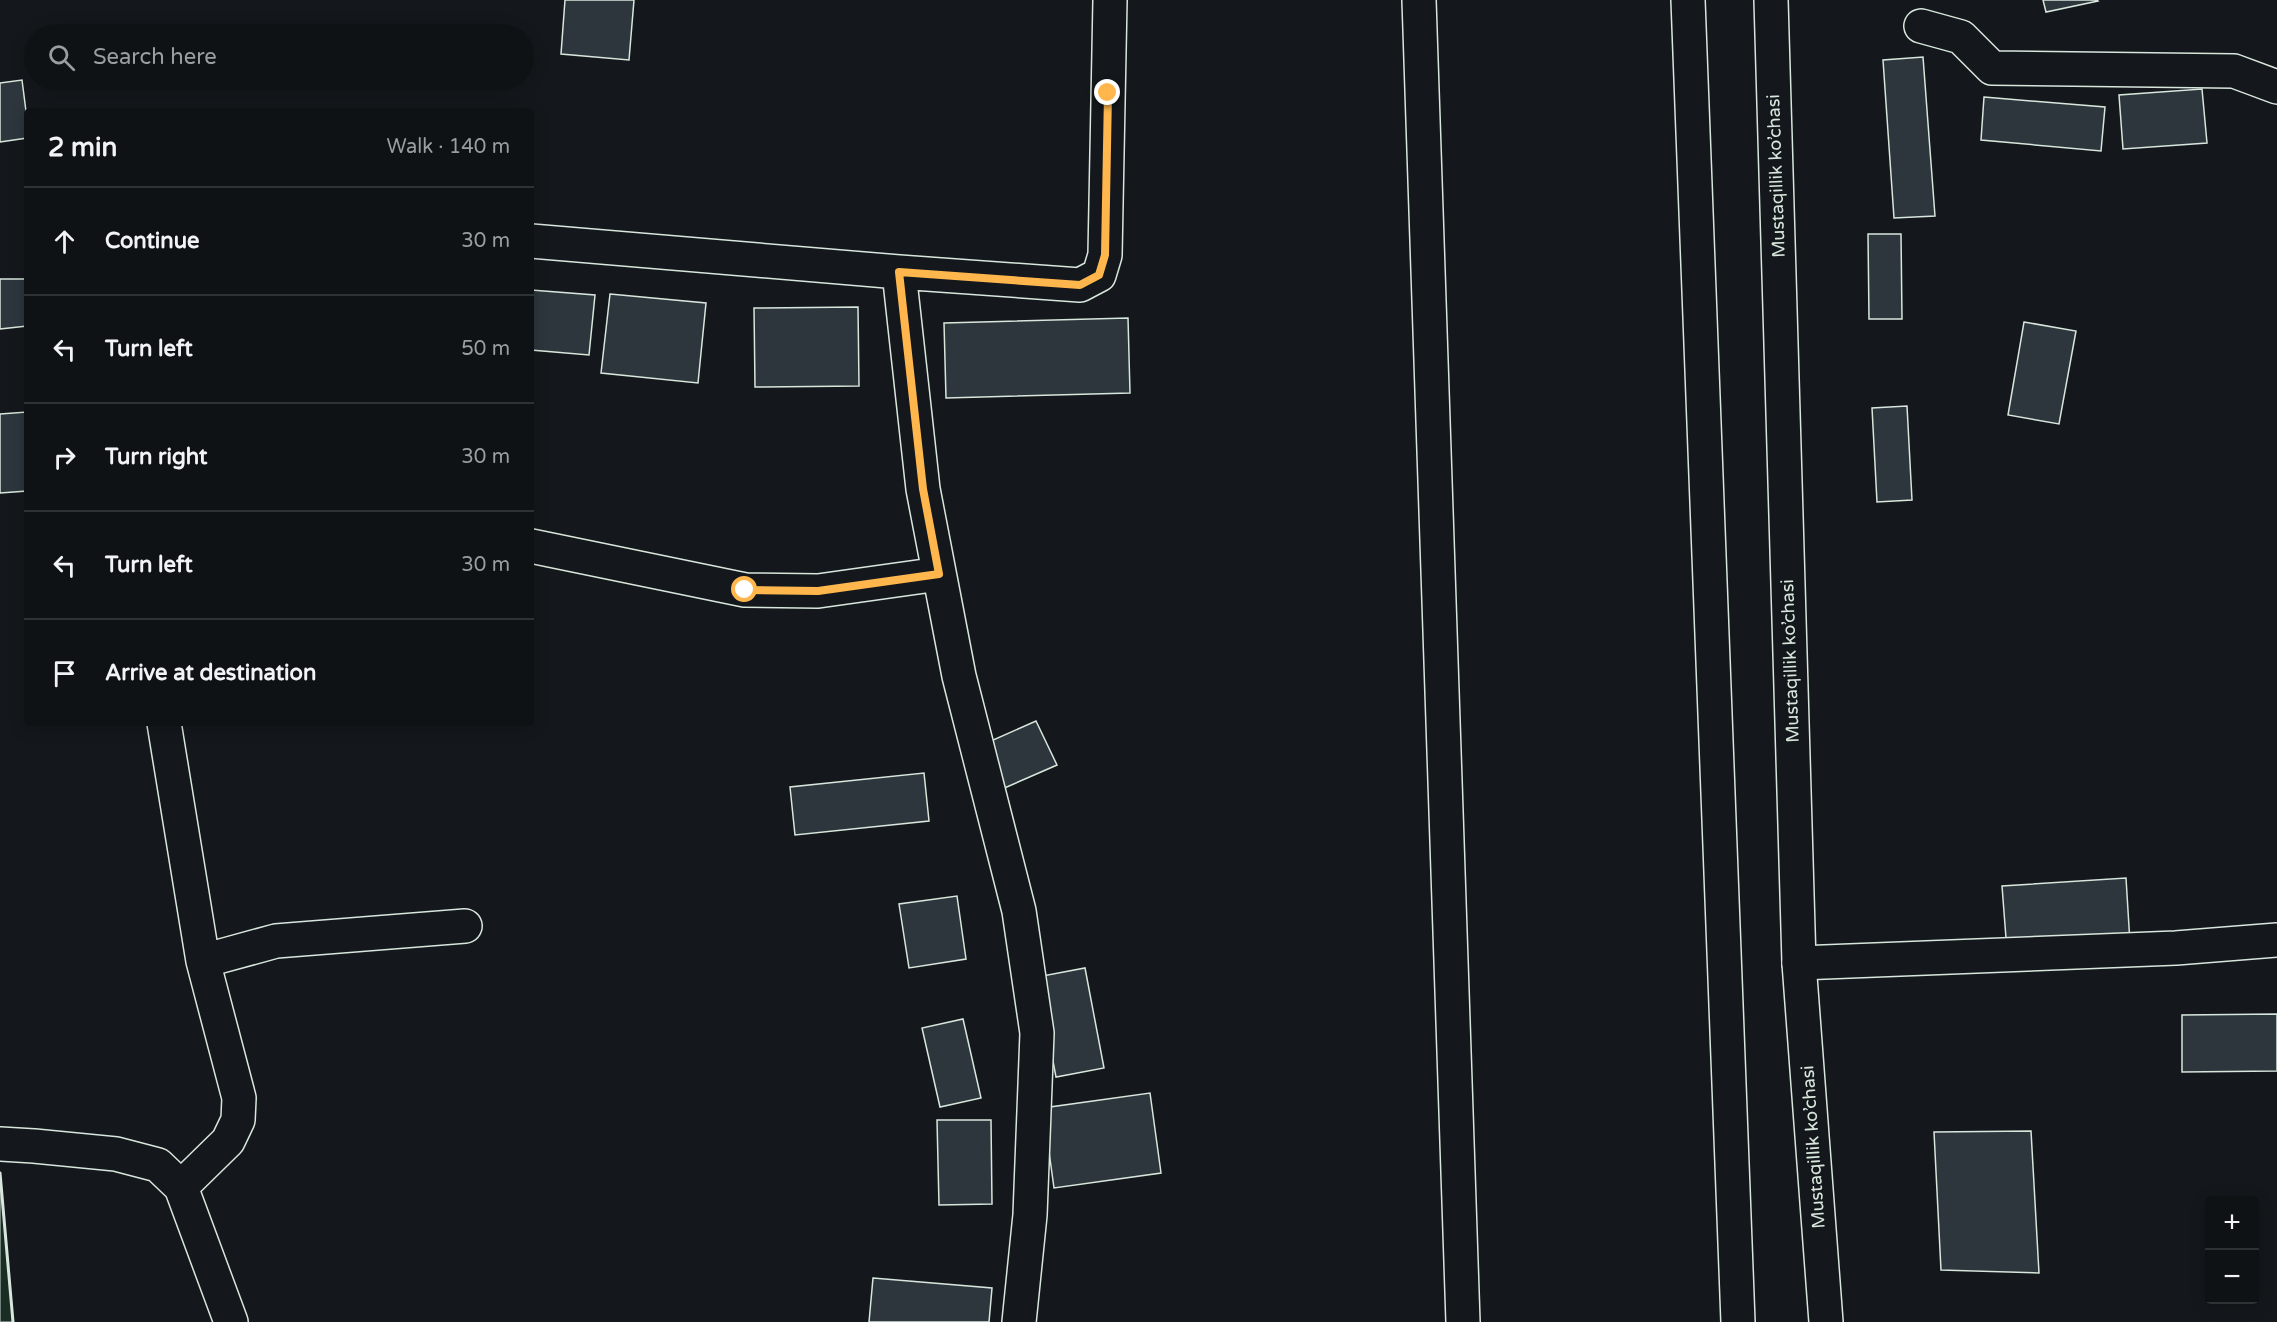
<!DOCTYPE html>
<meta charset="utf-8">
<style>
:root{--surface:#0f1215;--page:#181b1e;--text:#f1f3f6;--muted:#9b9ea0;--line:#2f3234}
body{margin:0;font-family:"Varela Round",sans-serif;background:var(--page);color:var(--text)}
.controls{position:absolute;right:18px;bottom:18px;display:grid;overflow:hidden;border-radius:6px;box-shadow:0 3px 15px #0003}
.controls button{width:54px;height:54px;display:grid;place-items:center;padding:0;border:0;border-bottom:2px solid var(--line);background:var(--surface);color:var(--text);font:30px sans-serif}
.stop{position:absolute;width:18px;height:18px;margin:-14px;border:4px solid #ffb74d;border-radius:50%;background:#fff}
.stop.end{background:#ffb74d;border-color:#fff;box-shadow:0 2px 6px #0008}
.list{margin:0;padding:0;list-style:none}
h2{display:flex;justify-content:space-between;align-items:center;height:78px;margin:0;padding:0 24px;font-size:26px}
h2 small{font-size:20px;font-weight:400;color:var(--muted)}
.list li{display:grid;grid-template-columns:39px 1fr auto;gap:18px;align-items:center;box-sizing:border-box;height:108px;padding:0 24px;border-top:2px solid var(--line)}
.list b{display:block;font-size:22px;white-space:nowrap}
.list em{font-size:20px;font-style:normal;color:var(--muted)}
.icon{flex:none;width:33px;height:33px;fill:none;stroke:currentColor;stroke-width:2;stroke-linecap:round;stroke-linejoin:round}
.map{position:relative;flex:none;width:2277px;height:1322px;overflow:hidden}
.search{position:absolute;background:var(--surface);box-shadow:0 3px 15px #0003;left:24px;top:24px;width:510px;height:66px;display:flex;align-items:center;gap:15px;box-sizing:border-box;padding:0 21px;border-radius:33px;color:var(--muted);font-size:22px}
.panel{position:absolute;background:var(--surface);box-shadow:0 3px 15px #0003;left:24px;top:108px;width:510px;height:618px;border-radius:6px}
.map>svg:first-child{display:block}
</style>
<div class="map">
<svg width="2277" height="1322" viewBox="0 0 2277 1322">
<rect width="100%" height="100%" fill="#14181c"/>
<path fill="#1a2d24" stroke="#939e99" stroke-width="1.5" d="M 0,1173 L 13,1322 L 0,1322 Z"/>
<path fill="#2c363c" stroke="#d8e6dc" stroke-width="1.5" d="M 565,0 L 634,0 L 629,60 L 561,54 Z
M 2043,0 L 2097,0 L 2098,1 L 2046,12 Z
M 1923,57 L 1935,216 L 1894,218 L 1883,60 Z
M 22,80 L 27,119 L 27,138 L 0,142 L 0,83 Z
M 2202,89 L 2207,143 L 2123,149 L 2119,95 Z
M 1984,97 L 2105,107 L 2101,151 L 1981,140 Z
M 1868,234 L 1901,234 L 1902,319 L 1869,319 Z
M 0,279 L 27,279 L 27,326 L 0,329 Z
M 531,290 L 595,295 L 589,355 L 531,350 Z
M 610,294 L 706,303 L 698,383 L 601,373 Z
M 858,307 L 859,386 L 755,387 L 754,308 Z
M 1128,318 L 1130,393 L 946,398 L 944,323 Z
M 2024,322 L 2076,331 L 2059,424 L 2008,415 Z
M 1907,406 L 1912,500 L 1877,502 L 1872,408 Z
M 27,412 L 27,491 L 0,493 L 0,414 Z
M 1036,721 L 1057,765 L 993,793 L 973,749 Z
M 924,773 L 929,821 L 795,835 L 790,787 Z
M 2126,878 L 2130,943 L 2007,951 L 2002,886 Z
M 957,896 L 966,959 L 909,968 L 899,904 Z
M 1085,968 L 1104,1068 L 1056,1077 L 1037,977 Z
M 2277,1014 L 2277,1071 L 2182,1072 L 2182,1015 Z
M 963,1019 L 981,1098 L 940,1107 L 922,1028 Z
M 1150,1093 L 1161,1173 L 1054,1188 L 1043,1108 Z
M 937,1120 L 991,1120 L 992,1204 L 939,1205 Z
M 2031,1131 L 2039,1273 L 1941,1270 L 1934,1132 Z
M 873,1278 L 992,1288 L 989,1322 L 869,1322 Z"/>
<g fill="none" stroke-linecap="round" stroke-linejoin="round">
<defs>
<path id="minor" d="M 1419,0 L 1463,1322
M 1921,26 L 1961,37 L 1992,68 L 2234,71 L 2277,87
M 531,241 L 899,272 L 1080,285 L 1099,275 L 1105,255 L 1110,0
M 899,272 L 923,489 L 959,676 L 1019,911 L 1037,1033 L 1030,1215 L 1019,1322
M 531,546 L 745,590 L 818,591 L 939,574
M 164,723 L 203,961 L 239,1098 L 238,1120 L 228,1141 L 181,1187
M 203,961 L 276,941 L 465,926
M 1799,963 L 2176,948 L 2277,940
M 0,1144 L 34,1146 L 116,1154 L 158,1165 L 181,1187 L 231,1322"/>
<path id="major" d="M 1688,0 L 1738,1322
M 1771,0 L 1799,963 L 1826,1322"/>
</defs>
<use href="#minor" stroke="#d8e6dc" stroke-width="36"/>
<use href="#major" stroke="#d8e6dc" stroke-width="36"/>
<use href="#minor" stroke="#14181c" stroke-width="33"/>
<use href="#major" stroke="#14181c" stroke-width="33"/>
<path stroke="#d8e6dc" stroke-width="3" d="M 0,1173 L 13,1322"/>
</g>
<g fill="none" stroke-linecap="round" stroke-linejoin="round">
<path stroke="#ffb74d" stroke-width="8" d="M 745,590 L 818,591 L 939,574 L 923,489 L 899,272 L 1080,285 L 1099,275 L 1105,255 L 1108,93"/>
</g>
<g text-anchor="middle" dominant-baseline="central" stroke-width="4.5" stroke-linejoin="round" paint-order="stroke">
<g font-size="18" fill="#d8e6dc" stroke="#14181c">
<text transform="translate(1776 176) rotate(-92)">Mustaqillik ko’chasi</text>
<text transform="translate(1790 661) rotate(-92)">Mustaqillik ko’chasi</text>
<text transform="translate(1813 1147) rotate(-94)">Mustaqillik ko’chasi</text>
</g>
</g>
</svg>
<div class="controls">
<button>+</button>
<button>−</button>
</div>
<div class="stop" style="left:745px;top:590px"></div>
<div class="stop end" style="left:1108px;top:93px"></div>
<div class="search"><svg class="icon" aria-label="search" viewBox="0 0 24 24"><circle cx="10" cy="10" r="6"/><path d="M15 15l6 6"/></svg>Search here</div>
<section class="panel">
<h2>2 min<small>Walk · 140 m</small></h2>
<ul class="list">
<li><svg class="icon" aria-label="ahead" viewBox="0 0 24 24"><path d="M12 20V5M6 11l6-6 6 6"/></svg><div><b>Continue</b></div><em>30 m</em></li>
<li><svg class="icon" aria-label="left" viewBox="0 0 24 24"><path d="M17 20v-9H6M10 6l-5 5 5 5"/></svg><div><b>Turn left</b></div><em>50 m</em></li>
<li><svg class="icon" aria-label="right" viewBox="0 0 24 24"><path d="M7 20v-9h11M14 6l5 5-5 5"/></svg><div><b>Turn right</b></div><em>30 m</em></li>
<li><svg class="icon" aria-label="left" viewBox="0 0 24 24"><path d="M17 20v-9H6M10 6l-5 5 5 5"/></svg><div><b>Turn left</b></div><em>30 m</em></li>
<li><svg class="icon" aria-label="arrive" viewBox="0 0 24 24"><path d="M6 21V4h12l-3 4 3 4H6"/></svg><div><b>Arrive at destination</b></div></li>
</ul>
</section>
</div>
